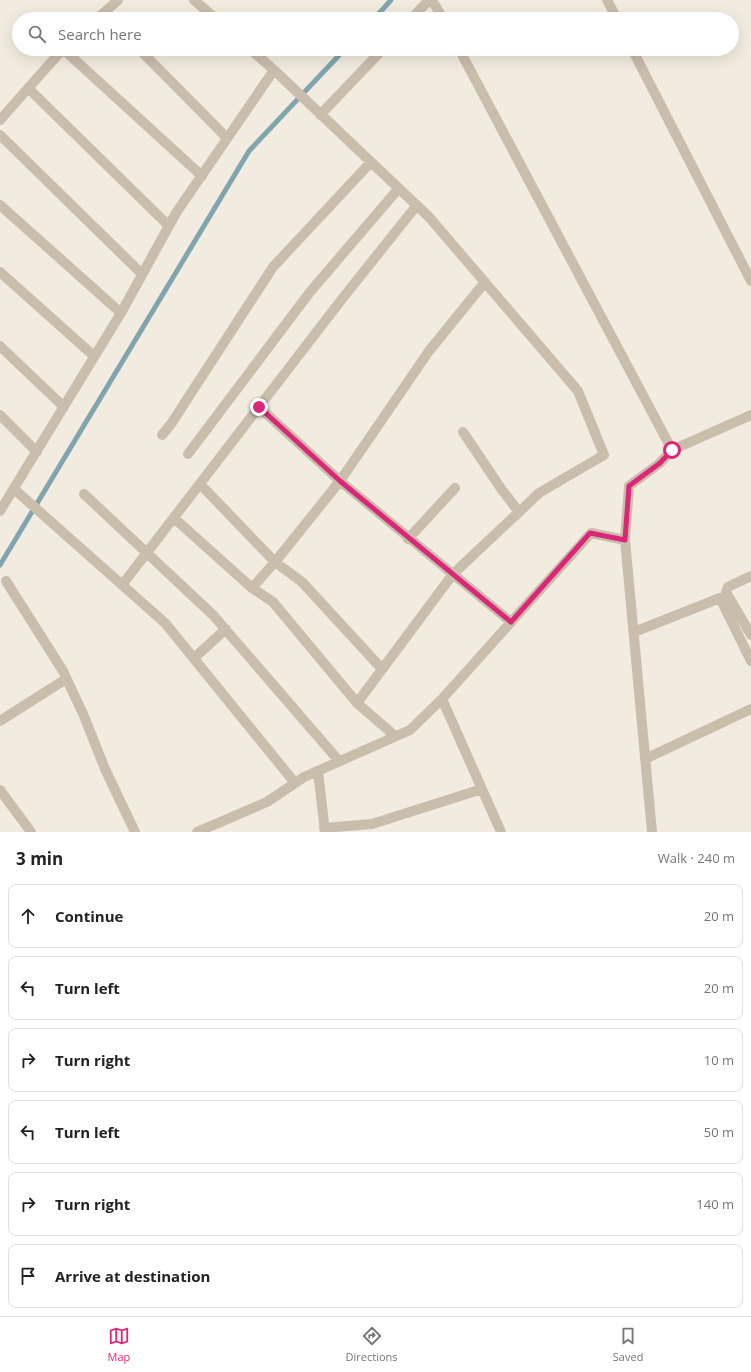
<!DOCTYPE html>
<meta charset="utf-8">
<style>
:root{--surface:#fff;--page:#f6f6f6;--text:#222;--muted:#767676;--line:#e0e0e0;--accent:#db2777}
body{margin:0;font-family:"Open Sans",sans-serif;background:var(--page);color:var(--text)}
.stop{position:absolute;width:12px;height:12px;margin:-9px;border:3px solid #db2777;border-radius:50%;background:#fff}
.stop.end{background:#db2777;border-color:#fff;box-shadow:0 1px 4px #0008}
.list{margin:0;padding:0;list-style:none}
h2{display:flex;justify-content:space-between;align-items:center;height:52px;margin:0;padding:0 16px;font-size:17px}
h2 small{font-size:13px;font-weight:400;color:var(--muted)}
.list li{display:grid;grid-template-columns:26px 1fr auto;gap:12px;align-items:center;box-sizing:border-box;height:64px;margin:0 8px 8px;padding:0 8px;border:1px solid var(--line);border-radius:8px}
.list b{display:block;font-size:15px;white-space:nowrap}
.list em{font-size:13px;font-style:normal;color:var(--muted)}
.icon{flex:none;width:22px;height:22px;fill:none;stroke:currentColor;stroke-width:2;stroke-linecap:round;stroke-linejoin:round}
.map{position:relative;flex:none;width:751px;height:832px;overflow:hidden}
.search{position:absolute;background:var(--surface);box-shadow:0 4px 16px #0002;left:12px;right:12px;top:12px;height:44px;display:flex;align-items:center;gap:10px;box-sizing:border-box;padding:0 14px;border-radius:22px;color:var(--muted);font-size:15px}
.sheet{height:484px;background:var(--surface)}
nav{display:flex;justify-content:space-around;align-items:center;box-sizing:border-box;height:56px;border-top:1px solid var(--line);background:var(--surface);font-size:11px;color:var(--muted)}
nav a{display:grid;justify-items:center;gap:2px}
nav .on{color:var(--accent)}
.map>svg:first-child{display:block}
</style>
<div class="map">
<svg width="751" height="832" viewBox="0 0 751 832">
<rect width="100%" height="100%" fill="#f2ece0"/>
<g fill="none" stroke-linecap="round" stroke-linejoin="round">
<path stroke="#81a5ad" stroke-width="5" d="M 374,19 L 391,0
M 0,565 L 249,151 L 345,49"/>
<path stroke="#c9bdac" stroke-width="10" d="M 194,0 L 216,19
M 432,0 L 443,19
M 607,0 L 617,19
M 97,19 L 118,0
M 411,19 L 429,0
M 63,49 L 202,176
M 139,49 L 227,138
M 459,49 L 672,450 L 660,463 L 629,486 L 625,540
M 632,49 L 751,281
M 274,70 L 429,217 L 578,391 L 604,455 L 539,493 L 519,512 L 502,490 L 463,432
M 28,88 L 169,226
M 320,115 L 383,49
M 0,120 L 63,49
M 0,135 L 142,274
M 0,205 L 121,313
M 0,272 L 94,356
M 0,346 L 64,407
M 259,407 L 340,481 L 511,622
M 0,415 L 37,452
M 162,435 L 171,424 L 273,267 L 371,162
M 672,450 L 751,415
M 188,454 L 310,292 L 399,188
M 200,484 L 275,562 L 340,481 L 429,351 L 485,282
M 14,489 L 165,623 L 295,783
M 84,494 L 213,615 L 339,761
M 0,511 L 121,313 L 176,213 L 274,70 L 250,49
M 174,518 L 252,588 L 273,602 L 357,703
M 408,539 L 455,488
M 751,576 L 728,587 L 726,592 L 751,635
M 6,581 L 63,671 L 84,716 L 105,769 L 135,832
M 122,585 L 342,299 L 417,205
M 252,588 L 275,562 L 302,582 L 382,669
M 634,632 L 720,598 L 751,661
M 194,658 L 226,629
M 442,699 L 501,832
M 0,721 L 66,679
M 395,736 L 357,703 L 453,574 L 519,512
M 645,759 L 751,709
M 318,771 L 325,832
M 0,790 L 31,832
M 324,828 L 372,824 L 482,789
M 197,832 L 267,802 L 304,777 L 410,730 L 442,699 L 591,533 L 625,540 L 652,832"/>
</g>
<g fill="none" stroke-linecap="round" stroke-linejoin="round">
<path stroke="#db2777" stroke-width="5" d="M 259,407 L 340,481 L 511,622 L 590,533 L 625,540 L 629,486 L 660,463 L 672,450"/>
</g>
</svg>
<div class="stop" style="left:672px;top:450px"></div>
<div class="stop end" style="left:259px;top:407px"></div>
<div class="search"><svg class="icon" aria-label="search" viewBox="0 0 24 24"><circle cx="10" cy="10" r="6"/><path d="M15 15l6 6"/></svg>Search here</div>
</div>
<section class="sheet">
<h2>3 min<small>Walk · 240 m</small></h2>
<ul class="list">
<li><svg class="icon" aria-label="ahead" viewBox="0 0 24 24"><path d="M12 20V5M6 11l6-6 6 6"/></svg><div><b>Continue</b></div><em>20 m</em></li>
<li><svg class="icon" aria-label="left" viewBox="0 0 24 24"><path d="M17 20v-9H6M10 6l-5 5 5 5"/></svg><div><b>Turn left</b></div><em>20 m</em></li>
<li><svg class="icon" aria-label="right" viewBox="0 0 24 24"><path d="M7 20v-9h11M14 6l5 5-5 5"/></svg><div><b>Turn right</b></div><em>10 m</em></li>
<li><svg class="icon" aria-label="left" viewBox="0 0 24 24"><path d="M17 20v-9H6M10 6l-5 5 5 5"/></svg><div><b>Turn left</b></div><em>50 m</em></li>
<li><svg class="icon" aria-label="right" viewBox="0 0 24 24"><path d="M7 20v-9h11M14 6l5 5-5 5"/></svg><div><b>Turn right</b></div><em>140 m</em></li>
<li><svg class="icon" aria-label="arrive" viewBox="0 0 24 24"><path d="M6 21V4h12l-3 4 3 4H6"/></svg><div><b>Arrive at destination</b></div></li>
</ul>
</section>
<nav>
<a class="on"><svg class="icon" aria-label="map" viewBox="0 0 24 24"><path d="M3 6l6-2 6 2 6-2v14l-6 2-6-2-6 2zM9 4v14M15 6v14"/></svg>Map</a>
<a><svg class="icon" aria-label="directions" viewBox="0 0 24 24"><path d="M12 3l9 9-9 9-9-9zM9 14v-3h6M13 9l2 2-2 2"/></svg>Directions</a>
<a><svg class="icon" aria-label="saved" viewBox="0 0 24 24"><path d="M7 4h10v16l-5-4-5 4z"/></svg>Saved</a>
</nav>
